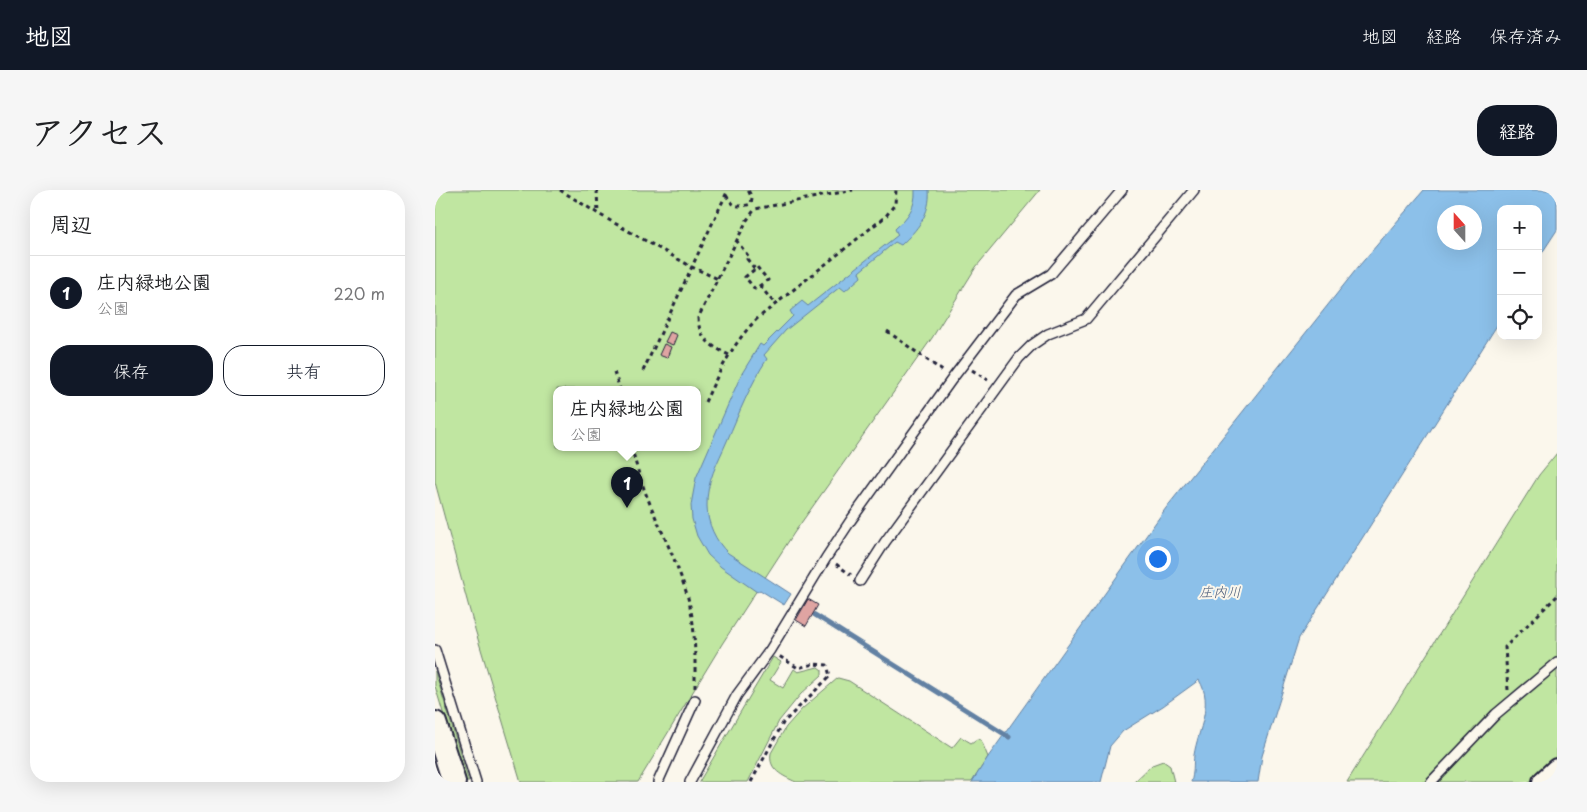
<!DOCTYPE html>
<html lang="ja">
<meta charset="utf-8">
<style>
:root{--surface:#fff;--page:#f6f6f6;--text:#202124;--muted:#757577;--line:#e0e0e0;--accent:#111827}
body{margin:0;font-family:"Playpen Sans","Klee One",sans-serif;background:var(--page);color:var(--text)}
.controls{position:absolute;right:15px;top:15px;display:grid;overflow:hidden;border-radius:10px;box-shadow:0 5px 20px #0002}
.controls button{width:45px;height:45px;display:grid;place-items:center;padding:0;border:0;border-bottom:1px solid var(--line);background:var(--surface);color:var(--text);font:25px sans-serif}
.compass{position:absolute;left:1002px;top:15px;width:45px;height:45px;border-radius:50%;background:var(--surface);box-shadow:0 5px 20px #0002;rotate:339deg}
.you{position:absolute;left:722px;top:368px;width:18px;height:18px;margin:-12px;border:4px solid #fff;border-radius:50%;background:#1a73e8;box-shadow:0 0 0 8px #1a73e833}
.badge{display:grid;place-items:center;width:32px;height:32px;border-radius:50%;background:var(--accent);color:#fff;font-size:16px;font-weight:700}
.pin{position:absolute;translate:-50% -41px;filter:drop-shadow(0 1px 2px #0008)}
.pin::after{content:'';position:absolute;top:26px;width:18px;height:15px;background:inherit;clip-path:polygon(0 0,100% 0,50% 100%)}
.popup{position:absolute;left:118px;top:196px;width:148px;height:65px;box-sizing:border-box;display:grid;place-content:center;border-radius:10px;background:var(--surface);filter:drop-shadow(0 1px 4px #0005);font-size:16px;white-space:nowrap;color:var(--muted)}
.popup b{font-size:19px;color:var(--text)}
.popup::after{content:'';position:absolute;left:50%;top:100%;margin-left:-10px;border:10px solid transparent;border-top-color:var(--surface)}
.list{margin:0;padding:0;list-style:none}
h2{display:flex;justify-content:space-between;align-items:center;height:65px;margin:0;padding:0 20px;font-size:21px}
h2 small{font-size:16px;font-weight:400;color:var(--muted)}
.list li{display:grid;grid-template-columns:32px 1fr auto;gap:15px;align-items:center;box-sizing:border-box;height:75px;padding:0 20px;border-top:1px solid var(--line)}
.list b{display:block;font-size:19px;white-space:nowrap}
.list p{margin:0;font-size:16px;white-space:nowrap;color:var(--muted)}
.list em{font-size:16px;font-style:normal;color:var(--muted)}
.actions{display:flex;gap:10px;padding:15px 20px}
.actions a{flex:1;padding:11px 0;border:1px solid var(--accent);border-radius:20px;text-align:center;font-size:18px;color:var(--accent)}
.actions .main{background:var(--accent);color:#fff}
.icon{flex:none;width:28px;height:28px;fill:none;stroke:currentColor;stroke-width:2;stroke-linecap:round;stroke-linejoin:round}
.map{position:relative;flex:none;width:1122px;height:592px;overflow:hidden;border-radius:20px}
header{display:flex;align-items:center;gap:30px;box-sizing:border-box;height:70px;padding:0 25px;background:var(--accent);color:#fff}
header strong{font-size:24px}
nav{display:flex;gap:28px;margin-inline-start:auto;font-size:18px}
.intro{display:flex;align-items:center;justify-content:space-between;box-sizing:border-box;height:120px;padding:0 30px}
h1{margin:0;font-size:35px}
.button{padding:12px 22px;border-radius:20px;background:var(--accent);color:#fff;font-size:18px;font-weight:700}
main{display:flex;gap:30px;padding:0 30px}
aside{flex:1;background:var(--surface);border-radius:20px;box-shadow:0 5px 20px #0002}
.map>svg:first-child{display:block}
</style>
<header>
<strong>地図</strong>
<nav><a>地図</a><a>経路</a><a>保存済み</a></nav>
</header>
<div class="intro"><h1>アクセス</h1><a class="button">経路</a></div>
<main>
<aside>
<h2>周辺<small></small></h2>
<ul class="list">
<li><span class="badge">1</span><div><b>庄内緑地公園</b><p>公園</p></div><em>220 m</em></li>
</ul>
<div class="actions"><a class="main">保存</a><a>共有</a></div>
</aside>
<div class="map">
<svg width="1122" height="592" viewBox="0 0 1122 592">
<rect width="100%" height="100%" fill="#fbf7ec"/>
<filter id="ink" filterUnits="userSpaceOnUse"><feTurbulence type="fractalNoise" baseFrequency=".02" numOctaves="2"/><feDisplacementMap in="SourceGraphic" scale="10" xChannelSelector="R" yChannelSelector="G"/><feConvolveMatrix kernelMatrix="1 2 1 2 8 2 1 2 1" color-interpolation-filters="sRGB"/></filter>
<g filter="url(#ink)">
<path fill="#c0e6a1" stroke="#71846e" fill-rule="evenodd" d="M 0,0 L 605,0 L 541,77 L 497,148 L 359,343 L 287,454 L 203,592 L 86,592 L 39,436 L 0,292 ZM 122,199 L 262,199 L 262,257 L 122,257 Z
M 1122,263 L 1122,580 L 1111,590 L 1086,592 L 912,592 L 1104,285 Z
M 338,467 L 346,472 L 335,490 L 348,498 L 359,479 L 363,482 L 383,477 L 387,480 L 387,485 L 366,504 L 344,531 L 313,592 L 264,592 Z
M 0,481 L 34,592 L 29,592 L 0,496 Z
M 403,488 L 414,491 L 517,558 L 526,547 L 536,553 L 542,549 L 546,550 L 553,567 L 537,592 L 361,592 C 348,586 333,580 336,563 L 351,537 L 367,519 Z
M 728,571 L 735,576 L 739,592 L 699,592 L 717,575 Z"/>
<path fill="#8cc0e9" stroke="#6281a3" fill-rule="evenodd" d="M 480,0 L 494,0 C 496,24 482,40 466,55 L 460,52 L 424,82 L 426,87 L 410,101 L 405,97 L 351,140 L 329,165 L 332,169 C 315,195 304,223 292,251 C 283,272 271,292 272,316 C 272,333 281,352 293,363 L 356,404 L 349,415 L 325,400 L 322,402 L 286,377 L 273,365 L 262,346 L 257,329 L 256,315 L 261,288 L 278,249 L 306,185 L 325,154 L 328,156 L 358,126 L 355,121 L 367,111 L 373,116 L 463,45 L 460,39 C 473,27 481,17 480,0 Z
M 989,0 L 1122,0 L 1122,40 L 1103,69 L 1103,19 L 1066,19 L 1066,129 L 864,448 L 827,566 L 823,592 L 756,592 C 759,583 758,574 759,565 C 763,540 779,514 764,490 L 728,516 L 688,541 L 675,556 L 666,592 L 537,592 L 553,567 L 731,318 L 924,76 ZM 1009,22 L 1040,22 L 1040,52 L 1009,52 Z"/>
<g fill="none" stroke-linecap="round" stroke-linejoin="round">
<path stroke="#6281a3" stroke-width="5" d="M 380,425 L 574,547"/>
</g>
<path fill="#dfa4a2" stroke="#22223b" d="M 235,142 L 242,145 L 238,155 L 230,152 Z
M 229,154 L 236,157 L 232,168 L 224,165 Z
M 373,409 L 383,415 L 371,436 L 361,430 Z"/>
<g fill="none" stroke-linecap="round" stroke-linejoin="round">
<defs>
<path id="lane" d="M 425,391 L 450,352 L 584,168 L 597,155 L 613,144 L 651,129 L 759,0
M 0,460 L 41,592
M 223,592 L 260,510
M 255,592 L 302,505 L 335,460 L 391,368 L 416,330 L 517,189 L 581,105 L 616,84 L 687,0
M 996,592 L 1061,524 L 1122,473"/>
<path id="secondary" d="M 0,533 L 19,592
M 1109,592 L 1122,580"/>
</defs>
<use href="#lane" stroke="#22223b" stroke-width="12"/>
<use href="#secondary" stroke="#22223b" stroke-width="26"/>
<path stroke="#22223b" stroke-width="3" stroke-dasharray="4 4" stroke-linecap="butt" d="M 125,0 L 167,26 L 257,77 L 283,89
M 162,0 L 163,24
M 291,5 C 298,17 303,18 316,14 L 317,8 L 313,0
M 301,50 L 314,67 L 312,69 L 320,79 L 322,77 L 333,90 L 320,99 L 310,87 L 320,79
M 325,96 L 340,114
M 452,141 L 509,182
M 294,165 C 276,156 264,149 263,128 L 312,30 L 320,19 L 418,0
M 537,180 L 553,190
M 208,181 L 293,0
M 179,182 L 185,199
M 270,212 C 284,182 299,151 323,128 L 451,26 L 460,14 L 461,0
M 197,257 C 207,310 238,356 253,408 C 261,437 260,468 260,499
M 401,374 L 416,385
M 1073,500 L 1070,457 L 1122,406
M 316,592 L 348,533 L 395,486 L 392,475 L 379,474 L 363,478 L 344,466"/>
<use href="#lane" stroke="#fbf7ec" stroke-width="9"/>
<use href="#secondary" stroke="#fbf7ec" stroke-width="22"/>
</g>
</g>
<g text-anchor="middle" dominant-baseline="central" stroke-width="4" stroke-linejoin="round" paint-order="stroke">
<g font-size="14" font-style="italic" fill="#475978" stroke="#fbf7ec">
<text x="785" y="401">庄内川</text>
</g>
</g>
</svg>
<div class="controls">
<button>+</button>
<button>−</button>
<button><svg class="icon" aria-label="locate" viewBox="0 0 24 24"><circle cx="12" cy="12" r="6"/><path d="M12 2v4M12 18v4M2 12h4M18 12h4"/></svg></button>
</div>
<svg class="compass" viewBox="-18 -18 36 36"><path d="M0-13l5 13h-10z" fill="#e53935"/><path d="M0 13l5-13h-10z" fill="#757577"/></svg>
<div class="you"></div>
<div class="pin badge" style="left:192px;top:318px">1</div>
<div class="popup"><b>庄内緑地公園</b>公園</div>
</div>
</main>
